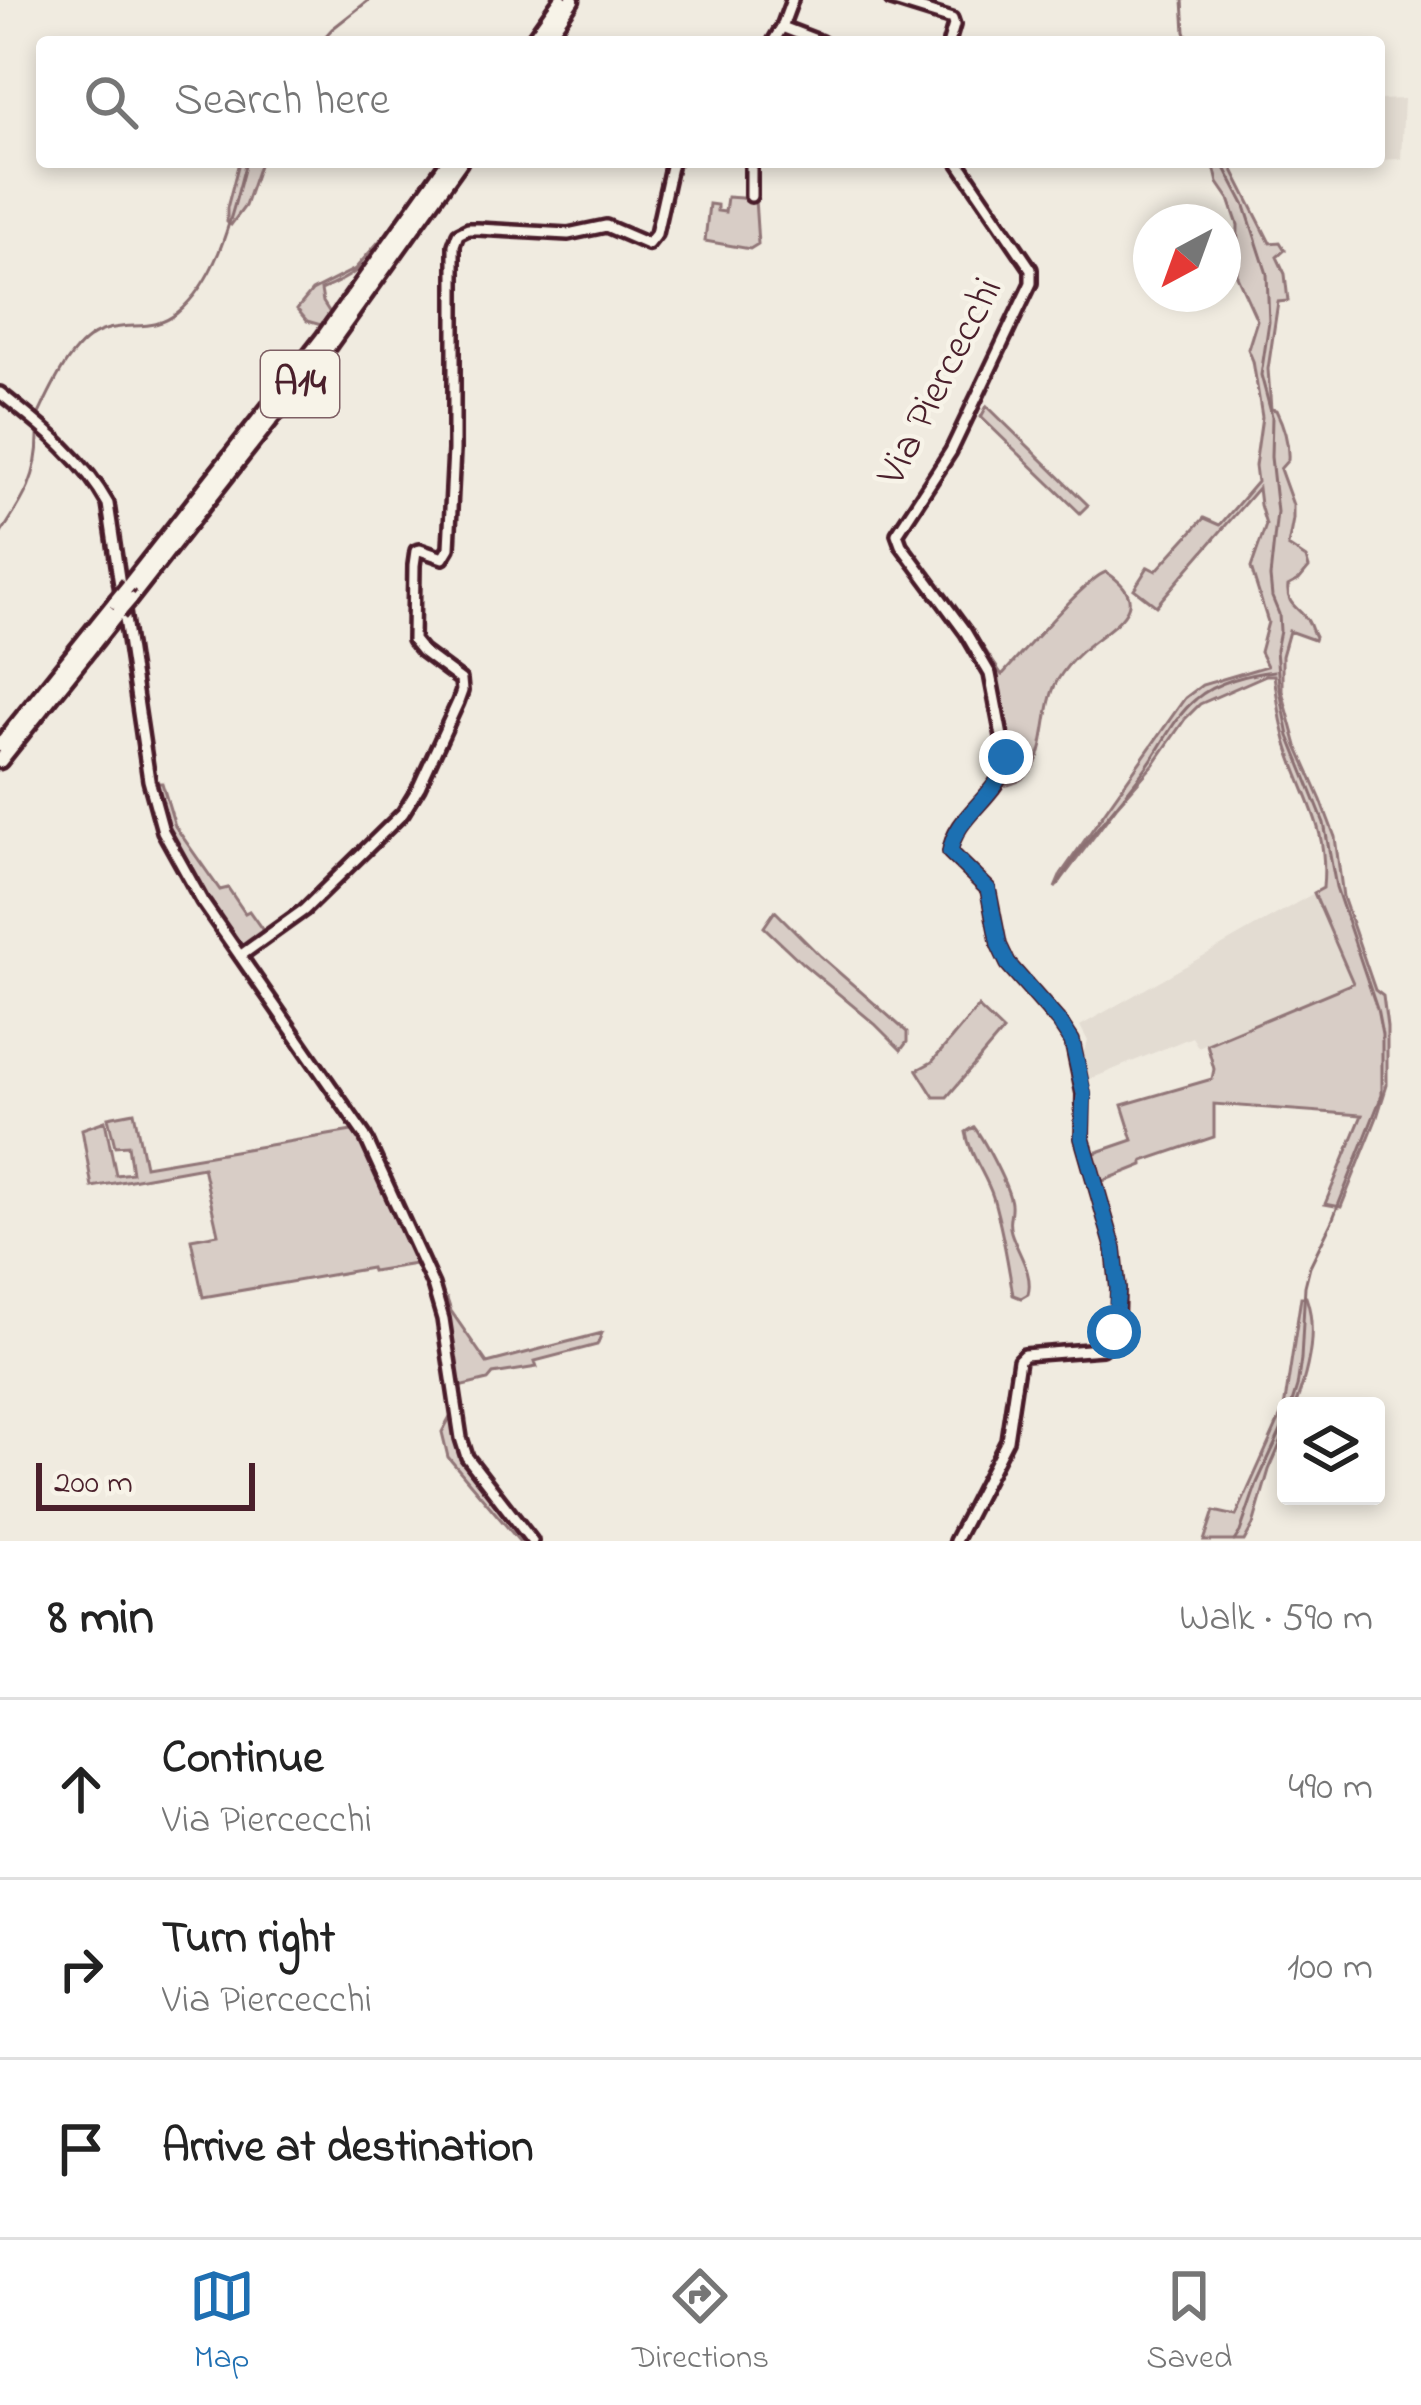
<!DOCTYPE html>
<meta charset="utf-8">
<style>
:root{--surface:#fff;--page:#f6f6f6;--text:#222;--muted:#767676;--line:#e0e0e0;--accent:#1f6fb2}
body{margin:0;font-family:"Indie Flower",sans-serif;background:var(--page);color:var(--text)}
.controls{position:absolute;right:36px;bottom:36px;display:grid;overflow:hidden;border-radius:12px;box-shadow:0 6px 18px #0003}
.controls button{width:108px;height:108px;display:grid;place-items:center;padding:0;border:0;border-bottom:3px solid var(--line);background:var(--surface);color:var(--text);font:60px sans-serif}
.compass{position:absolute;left:1133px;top:204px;width:108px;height:108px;border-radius:50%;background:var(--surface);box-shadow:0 6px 18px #0003;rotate:221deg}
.scale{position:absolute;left:36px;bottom:30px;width:219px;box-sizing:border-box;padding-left:12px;border:6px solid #4a1f2b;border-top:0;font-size:33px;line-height:42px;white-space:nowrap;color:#4a1f2b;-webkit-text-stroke:9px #f7f3e8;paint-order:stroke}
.stop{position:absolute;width:36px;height:36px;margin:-27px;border:9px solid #1f6fb2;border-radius:50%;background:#fff}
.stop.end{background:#1f6fb2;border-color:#fff;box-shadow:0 3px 12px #0008}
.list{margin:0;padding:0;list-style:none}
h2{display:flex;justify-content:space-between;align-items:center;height:156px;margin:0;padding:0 48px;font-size:51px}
h2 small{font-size:39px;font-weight:400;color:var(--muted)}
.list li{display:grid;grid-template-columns:78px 1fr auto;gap:36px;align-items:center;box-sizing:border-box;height:180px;padding:0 48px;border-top:3px solid var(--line)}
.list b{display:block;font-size:45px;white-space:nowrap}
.list p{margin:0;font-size:39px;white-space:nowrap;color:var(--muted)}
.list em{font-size:39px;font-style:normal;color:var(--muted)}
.icon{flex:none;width:66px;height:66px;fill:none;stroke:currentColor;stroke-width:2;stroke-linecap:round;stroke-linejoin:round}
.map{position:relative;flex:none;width:1421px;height:1541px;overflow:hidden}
.search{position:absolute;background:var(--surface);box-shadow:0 6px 18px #0003;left:36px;right:36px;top:36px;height:132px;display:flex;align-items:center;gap:30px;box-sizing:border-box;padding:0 42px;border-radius:12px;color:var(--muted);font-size:45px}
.sheet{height:696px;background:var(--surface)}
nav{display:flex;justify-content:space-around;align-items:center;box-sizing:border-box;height:168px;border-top:3px solid var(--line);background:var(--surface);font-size:33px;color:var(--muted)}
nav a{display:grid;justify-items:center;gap:6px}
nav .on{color:var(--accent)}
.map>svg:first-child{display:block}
</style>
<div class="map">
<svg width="1421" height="1541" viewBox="0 0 1421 1541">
<rect width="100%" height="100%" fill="#f0ebe0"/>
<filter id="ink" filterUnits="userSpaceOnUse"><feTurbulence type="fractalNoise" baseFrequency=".00833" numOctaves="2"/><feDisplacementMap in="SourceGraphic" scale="24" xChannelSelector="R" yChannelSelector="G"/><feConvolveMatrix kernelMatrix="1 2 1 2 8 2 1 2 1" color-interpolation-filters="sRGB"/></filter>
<g filter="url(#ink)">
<path fill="#e3dcd2" d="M 1404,99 L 1401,159 L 1379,160 L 1379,100 Z
M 1314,893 L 1353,983 L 1198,1047 L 1192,1037 L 1088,1080 L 1083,1053 L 1088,1041 L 1080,1026 Z"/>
<path fill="#d8cdc6" stroke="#917678" stroke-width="3" d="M 239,162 L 260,162 L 245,206 L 231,225 L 227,222 L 227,208 Z
M 1213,162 L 1229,162 L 1270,243 L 1280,242 L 1285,250 L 1277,257 L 1285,274 L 1288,301 L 1278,302 L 1268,369 L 1271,409 L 1276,410 C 1283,424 1289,443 1288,460 L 1280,469 L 1293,505 L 1293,519 L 1288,546 L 1306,558 L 1309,568 L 1299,580 L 1288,586 C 1286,606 1299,607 1308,621 C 1311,626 1312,632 1315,637 L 1314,640 L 1289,631 L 1282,656 L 1282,691 L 1297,746 L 1321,800 L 1335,837 L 1343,897 L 1375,990 L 1383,996 L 1387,1027 L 1387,1085 L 1377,1117 L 1341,1207 L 1325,1204 L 1362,1115 L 1214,1104 L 1214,1137 L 1143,1161 L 1143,1165 L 1098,1183 L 1089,1155 L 1133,1140 L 1122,1105 L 1212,1079 L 1214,1069 L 1207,1044 L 1353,983 L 1314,893 L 1323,888 C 1328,832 1310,809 1292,759 C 1282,733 1278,703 1274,675 L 1266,675 L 1200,704 L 1185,719 L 1153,765 L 1116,807 L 1055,888 L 1061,874 L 1185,698 L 1202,685 L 1267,666 L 1260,652 L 1268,622 L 1251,568 L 1266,525 L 1260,505 L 1258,488 L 1156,606 L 1134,589 L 1148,567 L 1156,571 L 1204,518 L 1220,525 L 1257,482 L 1255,466 L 1262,417 L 1253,361 L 1248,349 L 1257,320 L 1237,276 L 1238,225 L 1229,199 L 1218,183 Z
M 727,197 L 755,199 L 758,244 L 750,249 L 705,241 L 709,204 L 717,205 L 717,211 L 725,212 Z
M 381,239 L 384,240 C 364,268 352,277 321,290 L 323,302 L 330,313 L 321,325 L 307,321 L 297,309 L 312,291 L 355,269 Z
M 987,406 L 1088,505 L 1080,513 L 981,417 Z
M 1106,572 C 1159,606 1109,626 1081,652 C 1072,660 1063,671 1057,681 C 1037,718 1055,782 999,786 L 1006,771 L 992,675 L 967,634 L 973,632 L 1002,675 C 1021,655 1086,578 1106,572 Z
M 154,783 L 162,783 L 175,826 L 220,890 L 228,888 L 245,913 L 249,911 L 266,935 L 241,953 L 167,834 Z
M 775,911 L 820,956 L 907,1032 L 907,1042 L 901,1050 L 875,1024 L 803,964 L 764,927 Z
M 978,1007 L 1003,1031 L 947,1097 L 934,1097 L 917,1070 L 932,1062 Z
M 134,1112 L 145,1166 L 358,1130 L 421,1263 L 372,1271 L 371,1268 L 203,1297 L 191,1239 L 218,1234 L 203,1167 L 92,1187 L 82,1129 L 105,1121 L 116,1175 L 132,1173 L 128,1145 L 115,1146 L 108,1117 Z
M 974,1127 C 984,1140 1010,1189 1011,1204 C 1012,1216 1007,1220 1011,1232 C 1017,1252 1034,1273 1028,1294 L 1021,1298 L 1013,1295 C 1008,1262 1002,1229 993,1197 C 986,1175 970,1156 966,1132 Z
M 1301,1297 L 1306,1297 C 1318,1330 1307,1374 1295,1406 L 1286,1406 L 1286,1431 L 1269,1470 L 1253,1525 L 1244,1541 L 1204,1541 L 1214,1511 L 1236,1516 L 1284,1409 Z
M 447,1299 L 451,1311 L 487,1363 L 602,1333 L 597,1345 L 535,1361 L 537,1367 L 493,1374 L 488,1380 L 455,1388 L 440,1300 Z
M 453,1412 C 459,1474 492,1495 528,1541 L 519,1541 L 448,1457 L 442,1432 Z"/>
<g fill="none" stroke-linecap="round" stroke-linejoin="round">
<path stroke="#8b6f72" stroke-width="3" d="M 1183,0 L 1185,32 L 1190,42
M 320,42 L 332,29 L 369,0
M 1222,162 L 1245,206 L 1267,274 L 1269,322 L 1261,375 L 1272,416 L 1271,457 L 1277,512 L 1270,577 L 1272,597 L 1279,614 L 1280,631 L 1276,650 L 1279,685 L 1289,736 L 1324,823 L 1336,887 L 1377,1009 L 1382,1035 L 1382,1095 L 1332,1221 L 1310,1266 L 1305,1286 L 1301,1359 L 1297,1387 L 1291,1406
M 38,416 C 52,387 72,339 105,330 C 131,322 155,332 177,313 C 220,277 232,213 246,162
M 0,535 C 24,499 39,476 38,432
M 1058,885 C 1082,841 1118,807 1147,766 C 1163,744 1174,717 1196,699 C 1215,682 1249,674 1274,671
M 1234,1541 L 1240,1532 L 1257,1483 L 1286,1420"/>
<defs>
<path id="minor" d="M 891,0 L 952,19 L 954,25 L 949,42
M 782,27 L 821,42
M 773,42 L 782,27 L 792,0
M 751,162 L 751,196
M 0,393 C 41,426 83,458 108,504 L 149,780 L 163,831 L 202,901 L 365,1136 L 433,1285 L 443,1319 L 461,1438 L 467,1457 L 532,1541
M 240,956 L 304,910 L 403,813 L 419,787 L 458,702 L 462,691 L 461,680 L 422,651 L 413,640 L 414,565 L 416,551 L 420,550 L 443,558 L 449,548 L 454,450 L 454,245 L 458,234 L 468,229 L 478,229 L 568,234 L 606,226 L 648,244 L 656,234 L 672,162
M 955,1541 L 1007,1440 L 1019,1360 L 1024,1355 L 1102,1349 L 1109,1342 L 1117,1322 L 1118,1289 L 1114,1249 L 1082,1138 L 1083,1094 L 1072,1041 L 1060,1023 L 1008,964 L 999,945 L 988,889 L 950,852 C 955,813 1002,796 1006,757 L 990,674 L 966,633 L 901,545 L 897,534 L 951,451 L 1031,283 L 1031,269 L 958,162"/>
<path id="highway" d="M 531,42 L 561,0
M 543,42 L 572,0
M 129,585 L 322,339 L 448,162
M 130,599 L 330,344 L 460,162
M 0,745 L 115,602
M 0,761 L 118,613"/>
</defs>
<use href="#minor" stroke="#4a1f2b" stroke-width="18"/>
<use href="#highway" stroke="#4a1f2b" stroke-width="21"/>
<use href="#minor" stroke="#f7f3e8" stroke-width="9"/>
<use href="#highway" stroke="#f7f3e8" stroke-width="12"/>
<defs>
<path id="highway-bridge" d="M 115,602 L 129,585
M 118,613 L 130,599"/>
</defs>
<use href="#highway-bridge" stroke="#4a1f2b" stroke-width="21" stroke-linecap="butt"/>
<use href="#highway-bridge" stroke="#f7f3e8" stroke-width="12"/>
</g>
</g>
<g fill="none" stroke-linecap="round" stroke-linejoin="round" filter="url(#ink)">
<path stroke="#1f6fb2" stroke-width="15" d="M 1006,757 C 1001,796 956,813 950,852 L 988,889 L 999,945 L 1008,964 L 1060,1023 L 1072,1041 L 1084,1094 L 1082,1138 L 1114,1249 L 1118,1289 L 1114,1332"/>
</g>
<g text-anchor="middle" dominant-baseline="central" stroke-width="9" stroke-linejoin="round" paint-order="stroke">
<rect fill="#f7f3e8" stroke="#7e5f64" stroke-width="3" x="261" y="351" width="78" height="66" rx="9"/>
<g font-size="39" font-weight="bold" fill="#4a1f2b">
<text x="300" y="384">A14</text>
</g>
<g font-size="42" fill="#4a1f2b" stroke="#f7f3e8">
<text transform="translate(941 382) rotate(-63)">Via Piercecchi</text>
</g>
</g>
</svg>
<div class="controls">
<button><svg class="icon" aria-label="layers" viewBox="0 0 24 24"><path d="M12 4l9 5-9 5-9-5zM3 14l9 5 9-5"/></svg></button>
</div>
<svg class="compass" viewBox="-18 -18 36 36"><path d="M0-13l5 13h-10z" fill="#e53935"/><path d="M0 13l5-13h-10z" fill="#767676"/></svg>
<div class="scale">200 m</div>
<div class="stop" style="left:1114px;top:1332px"></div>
<div class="stop end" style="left:1006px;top:757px"></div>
<div class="search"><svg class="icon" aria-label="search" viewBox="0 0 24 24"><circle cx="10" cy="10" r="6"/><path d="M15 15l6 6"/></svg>Search here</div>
</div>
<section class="sheet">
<h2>8 min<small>Walk · 590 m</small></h2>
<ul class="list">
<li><svg class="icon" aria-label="ahead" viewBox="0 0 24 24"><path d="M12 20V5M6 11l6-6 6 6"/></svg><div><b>Continue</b><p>Via Piercecchi</p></div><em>490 m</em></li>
<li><svg class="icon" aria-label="right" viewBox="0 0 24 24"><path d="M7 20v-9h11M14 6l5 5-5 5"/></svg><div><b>Turn right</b><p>Via Piercecchi</p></div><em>100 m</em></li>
<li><svg class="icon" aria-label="arrive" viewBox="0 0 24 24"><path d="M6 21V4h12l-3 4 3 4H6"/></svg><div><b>Arrive at destination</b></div></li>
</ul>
</section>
<nav>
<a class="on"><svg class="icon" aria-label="map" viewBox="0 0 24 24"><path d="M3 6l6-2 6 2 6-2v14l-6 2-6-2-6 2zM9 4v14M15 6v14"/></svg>Map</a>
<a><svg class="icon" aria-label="directions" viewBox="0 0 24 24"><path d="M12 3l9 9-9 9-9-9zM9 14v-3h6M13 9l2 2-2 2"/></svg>Directions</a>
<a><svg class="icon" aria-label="saved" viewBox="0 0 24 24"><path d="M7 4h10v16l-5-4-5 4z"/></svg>Saved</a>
</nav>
